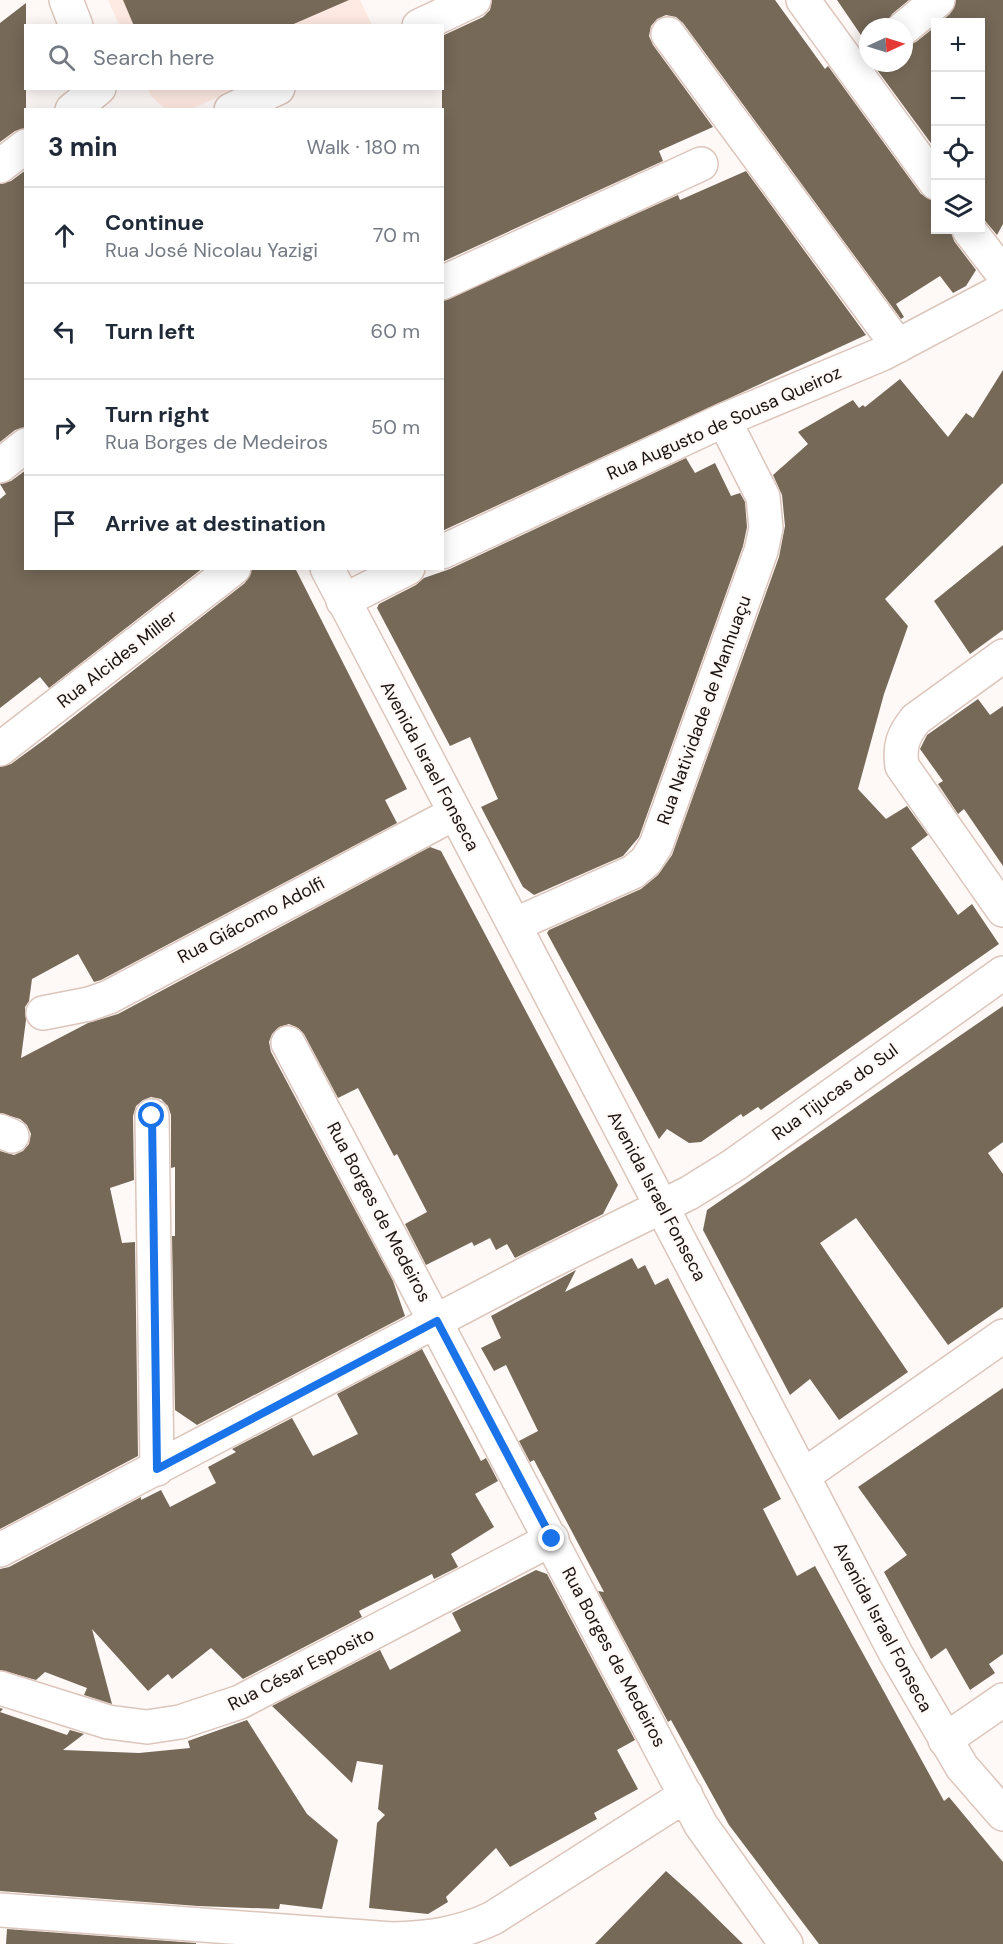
<!DOCTYPE html>
<meta charset="utf-8">
<style>
:root{--surface:#fff;--page:#f2f2f3;--text:#1f2937;--muted:#747a83;--line:#e0e1e3}
body{margin:0;font-family:"DM Sans",sans-serif;background:var(--page);color:var(--text)}
.controls{position:absolute;right:18px;top:18px;display:grid;overflow:hidden;border-radius:0px;box-shadow:0 3px 15px #0003}
.controls button{width:54px;height:54px;display:grid;place-items:center;padding:0;border:0;border-bottom:2px solid var(--line);background:var(--surface);color:var(--text);font:30px sans-serif}
.compass{position:absolute;left:859px;top:18px;width:54px;height:54px;border-radius:50%;background:var(--surface);box-shadow:0 3px 15px #0003;rotate:86deg}
.stop{position:absolute;width:18px;height:18px;margin:-14px;border:4px solid #1a73e8;border-radius:50%;background:#fff}
.stop.end{background:#1a73e8;border-color:#fff;box-shadow:0 2px 6px #0008}
.list{margin:0;padding:0;list-style:none}
h2{display:flex;justify-content:space-between;align-items:center;height:78px;margin:0;padding:0 24px;font-size:26px}
h2 small{font-size:20px;font-weight:400;color:var(--muted)}
.list li{display:grid;grid-template-columns:39px 1fr auto;gap:18px;align-items:center;box-sizing:border-box;height:96px;padding:0 24px;border-top:2px solid var(--line)}
.list b{display:block;font-size:22px;white-space:nowrap}
.list p{margin:0;font-size:20px;white-space:nowrap;color:var(--muted)}
.list em{font-size:20px;font-style:normal;color:var(--muted)}
.icon{flex:none;width:33px;height:33px;fill:none;stroke:currentColor;stroke-width:2;stroke-linecap:round;stroke-linejoin:round}
.map{position:relative;flex:none;width:1003px;height:1944px;overflow:hidden}
.search{position:absolute;background:var(--surface);box-shadow:0 3px 15px #0003;left:24px;top:24px;width:420px;height:66px;display:flex;align-items:center;gap:15px;box-sizing:border-box;padding:0 21px;border-radius:0px;color:var(--muted);font-size:22px}
.panel{position:absolute;background:var(--surface);box-shadow:0 3px 15px #0003;left:24px;top:108px;width:420px;height:462px;border-radius:0px}
.map>svg:first-child{display:block}
</style>
<div class="map">
<svg width="1003" height="1944" viewBox="0 0 1003 1944">
<rect width="100%" height="100%" fill="#fef9f7"/>
<path fill="#feeae2" d="M 108,0 L 360,0 L 372,25 L 119,25 Z
M 148,89 L 236,89 L 189,110 L 165,109 L 151,96 Z"/>
<path fill="#766958" d="M 123,0 L 349,0 L 289,26 L 134,26 Z
M 492,0 L 775,0 L 825,69 L 828,66 L 921,194 L 936,201 L 936,230 L 951,230 L 954,241 L 976,270 L 966,286 L 953,293 L 940,276 L 896,304 L 904,317 L 901,319 L 683,23 L 676,17 L 666,15 L 657,19 L 651,26 L 649,36 L 653,45 L 713,127 L 659,151 L 663,161 L 442,262 L 442,36 L 483,17 L 490,10 Z
M 837,0 L 909,0 L 892,14 L 886,27 L 868,27 L 868,58 L 859,45 L 865,41 Z
M 956,0 L 1003,0 L 1003,224 L 997,235 L 981,216 L 981,22 L 940,22 L 950,14 Z
M 26,3 L 26,128 L 15,131 L 0,142 L 0,23 Z
M 936,26 L 936,150 L 872,63 L 904,63 L 904,46 L 916,42 Z
M 26,170 L 26,427 L 15,430 L 0,442 L 0,184 L 11,181 Z
M 746,171 L 866,335 L 442,531 L 442,301 L 678,195 L 680,200 Z
M 1003,370 L 1003,483 L 885,599 L 908,626 L 884,694 L 858,789 L 886,819 L 907,806 L 928,835 L 911,848 L 958,915 L 972,904 L 999,944 L 761,1110 L 758,1107 L 743,1117 L 741,1114 L 701,1142 L 689,1143 L 667,1129 L 659,1139 L 547,933 L 549,930 L 641,889 L 658,875 L 672,855 L 779,557 L 785,526 L 782,495 L 773,475 L 808,444 L 798,432 L 853,400 L 859,408 L 863,405 L 865,407 L 900,379 L 948,437 L 966,413 L 973,418 Z
M 686,458 L 695,473 L 715,463 L 731,496 L 740,493 L 745,502 L 747,527 L 743,546 L 639,837 L 623,856 L 534,895 L 523,887 L 481,807 L 498,799 L 470,737 L 450,746 L 377,608 L 379,604 L 416,585 L 424,578 L 450,569 Z
M 26,470 L 26,568 L 203,568 L 49,688 L 40,677 L 0,708 L 0,499 L 6,494 L 0,484 L 11,481 Z
M 1003,545 L 1003,630 L 970,654 L 934,601 Z
M 252,568 L 295,568 L 407,789 L 385,800 L 397,823 L 101,980 L 94,982 L 78,954 L 32,979 L 29,1001 L 25,1007 L 26,1020 L 21,1058 L 88,1023 L 118,1014 L 430,847 L 441,851 L 618,1185 L 603,1214 L 515,1258 L 507,1244 L 496,1250 L 490,1238 L 474,1246 L 472,1242 L 426,1265 L 405,1224 L 427,1212 L 397,1154 L 394,1156 L 358,1088 L 338,1098 L 304,1034 L 298,1028 L 289,1024 L 279,1027 L 272,1034 L 269,1042 L 271,1052 L 393,1281 L 405,1316 L 197,1425 L 175,1410 L 172,1236 L 175,1236 L 175,1167 L 171,1168 L 171,1115 L 168,1106 L 161,1099 L 151,1097 L 143,1100 L 136,1106 L 133,1116 L 134,1180 L 110,1188 L 122,1243 L 135,1242 L 138,1456 L 0,1529 L 0,1151 L 14,1155 L 23,1151 L 29,1144 L 31,1134 L 27,1125 L 20,1119 L 0,1113 L 0,767 L 11,764 L 48,737 L 245,583 Z
M 978,699 L 990,715 L 1003,706 L 1003,866 L 964,809 L 958,814 L 938,784 L 943,781 L 920,749 L 927,735 Z
M 1003,1006 L 1003,1142 L 988,1153 L 1003,1174 L 1003,1307 L 948,1345 L 856,1218 L 820,1243 L 908,1372 L 839,1420 L 810,1379 L 790,1395 L 703,1230 L 707,1210 Z
M 632,1258 L 638,1269 L 645,1265 L 655,1285 L 668,1278 L 781,1499 L 763,1509 L 797,1576 L 815,1566 L 944,1801 L 949,1797 L 1003,1862 L 1003,1944 L 819,1944 L 729,1825 L 671,1720 L 668,1722 L 598,1591 L 604,1592 L 570,1528 L 534,1460 L 530,1462 L 519,1441 L 538,1431 L 506,1365 L 494,1371 L 481,1348 L 501,1338 L 491,1316 L 576,1270 L 565,1292 Z
M 422,1349 L 481,1461 L 486,1458 L 498,1481 L 475,1494 L 494,1527 L 451,1554 L 458,1567 L 434,1579 L 432,1574 L 359,1611 L 362,1617 L 243,1679 L 211,1648 L 172,1679 L 168,1674 L 148,1691 L 92,1629 L 112,1704 L 84,1695 L 87,1688 L 45,1672 L 36,1680 L 0,1670 L 0,1569 L 9,1567 L 141,1497 L 141,1500 L 161,1490 L 170,1507 L 216,1483 L 208,1467 L 236,1452 L 232,1449 L 292,1418 L 313,1456 L 358,1434 L 337,1394 Z
M 1003,1388 L 1003,1654 L 989,1664 L 995,1673 L 970,1690 L 946,1648 L 931,1659 L 884,1572 L 907,1555 L 858,1487 Z
M 536,1570 L 547,1574 L 635,1740 L 617,1750 L 638,1789 L 594,1813 L 597,1819 L 510,1867 L 496,1848 L 446,1897 L 448,1902 L 428,1914 L 369,1908 L 377,1823 L 385,1815 L 378,1809 L 383,1765 L 357,1761 L 352,1783 L 272,1706 L 380,1650 L 390,1670 L 461,1631 L 452,1613 Z
M 0,1708 L 3,1709 L 0,1712 L 67,1735 L 70,1730 L 84,1734 L 63,1750 L 139,1753 L 190,1748 L 188,1741 L 247,1720 L 307,1814 L 338,1840 L 322,1909 L 280,1904 L 279,1909 L 198,1906 L 0,1891 Z
M 666,1871 L 695,1897 L 743,1944 L 595,1944 Z
M 7,1929 L 196,1943 L 196,1944 L 6,1944 Z"/>
<g fill="none" stroke-linecap="round" stroke-linejoin="round">
<defs>
<path id="minor" d="M 66,0 L 76,26
M 803,0 L 936,183
M 419,26 L 474,0
M 904,28 L 938,0
M 668,34 L 898,346
M 72,110 L 99,88
M 231,110 L 278,88
M 0,166 L 26,146
M 969,230 L 1003,274
M 442,283 L 701,164
M 0,466 L 26,445
M 442,552 L 724,420 L 882,354 L 1003,290
M 327,568 L 896,1654 L 962,1767 L 1003,1814
M 343,601 L 408,568
M 1003,656 L 916,719 C 903,735 899,746 902,766 L 1003,910
M 0,749 L 234,568
M 514,925 L 633,872 L 646,861 L 656,845 L 761,551 L 766,528 L 763,497 L 724,420
M 43,1013 L 89,1004 L 109,997 L 455,813
M 288,1043 L 701,1825 L 786,1944
M 152,1116 L 157,1469
M 0,1131 L 12,1136
M 803,1476 L 1003,1336
M 0,1550 L 535,1269 L 689,1193 L 734,1165 L 1003,973
M 0,1688 L 108,1722 L 147,1727 L 180,1722 L 240,1702 L 552,1539
M 945,1740 L 1003,1700
M 0,1910 L 392,1939 C 429,1938 459,1934 493,1918 L 686,1795"/>
</defs>
<use href="#minor" stroke="#dcc5bb" stroke-width="36"/>
<use href="#minor" stroke="#fff" stroke-width="33"/>
</g>
<g fill="none" stroke-linecap="round" stroke-linejoin="round">
<path stroke="#1a73e8" stroke-width="8" d="M 152,1116 L 157,1469 L 437,1321 L 552,1539"/>
</g>
<g text-anchor="middle" dominant-baseline="central" stroke-width="4.5" stroke-linejoin="round" paint-order="stroke">
<g font-size="18" fill="#1a120f" stroke="#fef9f7">
<text transform="translate(724 423) rotate(-24)">Rua Augusto de Sousa Queiroz</text>
<text transform="translate(117 659) rotate(-38)">Rua Alcides Miller</text>
<text transform="translate(704 710) rotate(-70)">Rua Natividade de Manhuaçu</text>
<text transform="translate(430 766) rotate(62)">Avenida Israel Fonseca</text>
<text transform="translate(251 920) rotate(-28)">Rua Giácomo Adolfi</text>
<text transform="translate(835 1092) rotate(-36)">Rua Tijucas do Sul</text>
<text transform="translate(657 1196) rotate(62)">Avenida Israel Fonseca</text>
<text transform="translate(379 1212) rotate(62)">Rua Borges de Medeiros</text>
<text transform="translate(883 1627) rotate(62)">Avenida Israel Fonseca</text>
<text transform="translate(614 1657) rotate(62)">Rua Borges de Medeiros</text>
<text transform="translate(301 1669) rotate(-27)">Rua César Esposito</text>
</g>
</g>
</svg>
<div class="controls">
<button>+</button>
<button>−</button>
<button><svg class="icon" aria-label="locate" viewBox="0 0 24 24"><circle cx="12" cy="12" r="6"/><path d="M12 2v4M12 18v4M2 12h4M18 12h4"/></svg></button>
<button><svg class="icon" aria-label="layers" viewBox="0 0 24 24"><path d="M12 4l9 5-9 5-9-5zM3 14l9 5 9-5"/></svg></button>
</div>
<svg class="compass" viewBox="-18 -18 36 36"><path d="M0-13l5 13h-10z" fill="#e53935"/><path d="M0 13l5-13h-10z" fill="#747a83"/></svg>
<div class="stop" style="left:152px;top:1116px"></div>
<div class="stop end" style="left:552px;top:1539px"></div>
<div class="search"><svg class="icon" aria-label="search" viewBox="0 0 24 24"><circle cx="10" cy="10" r="6"/><path d="M15 15l6 6"/></svg>Search here</div>
<section class="panel">
<h2>3 min<small>Walk · 180 m</small></h2>
<ul class="list">
<li><svg class="icon" aria-label="ahead" viewBox="0 0 24 24"><path d="M12 20V5M6 11l6-6 6 6"/></svg><div><b>Continue</b><p>Rua José Nicolau Yazigi</p></div><em>70 m</em></li>
<li><svg class="icon" aria-label="left" viewBox="0 0 24 24"><path d="M17 20v-9H6M10 6l-5 5 5 5"/></svg><div><b>Turn left</b></div><em>60 m</em></li>
<li><svg class="icon" aria-label="right" viewBox="0 0 24 24"><path d="M7 20v-9h11M14 6l5 5-5 5"/></svg><div><b>Turn right</b><p>Rua Borges de Medeiros</p></div><em>50 m</em></li>
<li><svg class="icon" aria-label="arrive" viewBox="0 0 24 24"><path d="M6 21V4h12l-3 4 3 4H6"/></svg><div><b>Arrive at destination</b></div></li>
</ul>
</section>
</div>
